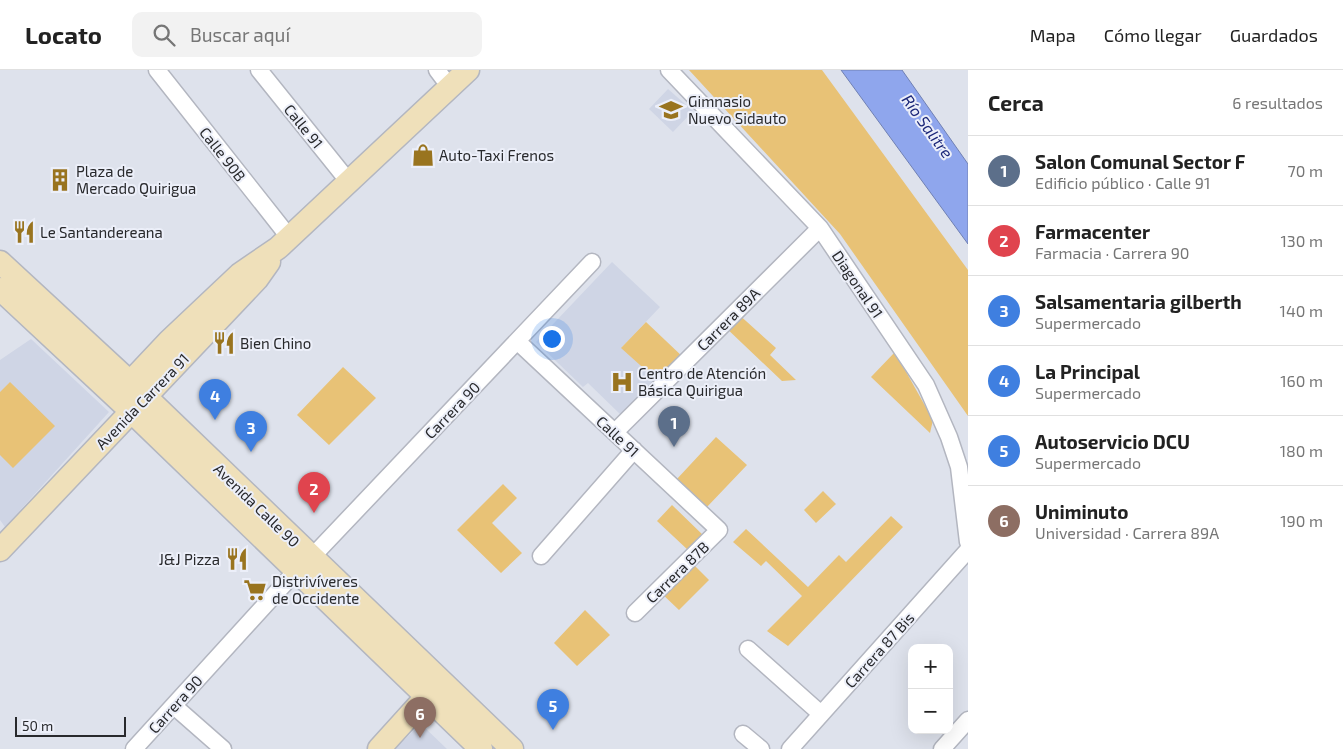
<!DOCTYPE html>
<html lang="es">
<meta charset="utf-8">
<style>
:root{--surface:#fff;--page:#f2f2f2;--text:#222;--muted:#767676;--line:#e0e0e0;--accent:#99741f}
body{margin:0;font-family:"Exo 2",sans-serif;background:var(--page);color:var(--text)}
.controls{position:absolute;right:15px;bottom:15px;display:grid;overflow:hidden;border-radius:10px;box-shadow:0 5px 20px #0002}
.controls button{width:45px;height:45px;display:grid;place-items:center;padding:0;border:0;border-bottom:1px solid var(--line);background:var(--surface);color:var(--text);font:25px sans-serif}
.scale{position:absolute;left:15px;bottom:12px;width:111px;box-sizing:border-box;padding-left:5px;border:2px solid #28292c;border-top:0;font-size:14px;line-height:18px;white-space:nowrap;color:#28292c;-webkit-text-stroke:4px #eceff9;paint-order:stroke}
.you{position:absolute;left:551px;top:268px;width:18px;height:18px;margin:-12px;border:4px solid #fff;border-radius:50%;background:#1a73e8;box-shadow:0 0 0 8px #1a73e833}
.badge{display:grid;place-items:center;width:32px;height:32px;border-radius:50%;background:var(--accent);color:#fff;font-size:16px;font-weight:700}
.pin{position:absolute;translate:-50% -41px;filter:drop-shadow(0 1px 2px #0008)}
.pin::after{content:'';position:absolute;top:26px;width:18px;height:15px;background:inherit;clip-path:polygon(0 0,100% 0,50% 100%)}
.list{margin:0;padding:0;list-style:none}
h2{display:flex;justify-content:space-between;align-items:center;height:65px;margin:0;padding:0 20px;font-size:21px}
h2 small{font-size:16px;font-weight:400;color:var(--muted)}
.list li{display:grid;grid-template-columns:32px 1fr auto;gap:15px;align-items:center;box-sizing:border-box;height:70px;padding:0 20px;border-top:1px solid var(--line)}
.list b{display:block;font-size:19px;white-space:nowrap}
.list p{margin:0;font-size:16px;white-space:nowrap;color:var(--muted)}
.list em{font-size:16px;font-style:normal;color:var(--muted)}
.icon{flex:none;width:28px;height:28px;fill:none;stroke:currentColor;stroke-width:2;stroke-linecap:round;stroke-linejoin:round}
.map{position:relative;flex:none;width:968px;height:679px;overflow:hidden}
header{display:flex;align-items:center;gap:30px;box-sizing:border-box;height:70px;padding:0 25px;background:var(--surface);border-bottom:1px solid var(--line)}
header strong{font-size:24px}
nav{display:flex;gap:28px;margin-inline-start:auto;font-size:18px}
.search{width:350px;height:45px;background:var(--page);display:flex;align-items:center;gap:12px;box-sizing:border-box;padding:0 18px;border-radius:10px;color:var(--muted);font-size:19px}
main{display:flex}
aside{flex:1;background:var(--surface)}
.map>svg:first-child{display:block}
</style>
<header>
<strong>Locato</strong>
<div class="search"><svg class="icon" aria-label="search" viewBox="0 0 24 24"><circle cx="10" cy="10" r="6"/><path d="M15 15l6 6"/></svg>Buscar aquí</div>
<nav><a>Mapa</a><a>Cómo llegar</a><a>Guardados</a></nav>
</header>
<main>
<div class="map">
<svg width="968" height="679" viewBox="0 0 968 679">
<rect width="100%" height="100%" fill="#dee2ec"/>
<path fill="#cfd5e5" d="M 668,19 L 693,41 L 673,62 L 649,39 Z
M 612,192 L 660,237 L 622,277 L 656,310 L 622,346 L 588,313 L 583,317 L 536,272 Z
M 31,269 L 109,342 L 5,457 L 0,450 L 0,290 Z
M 419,655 L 423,656 L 447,679 L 395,679 Z"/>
<path fill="#e8c276" d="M 689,0 L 822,0 L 968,200 L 968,346 L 840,164 Z
M 736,242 L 776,278 L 770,285 L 796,310 L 782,311 L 723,255 Z
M 646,252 L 684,288 L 660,313 L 621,278 Z
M 895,282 L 933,350 L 930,363 L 871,307 Z
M 343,297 L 376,328 L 329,375 L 297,345 Z
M 10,312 L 55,356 L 13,398 L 0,385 L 0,322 Z
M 716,367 L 747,395 L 706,438 L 676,410 Z
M 503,414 L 517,428 L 492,453 L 522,483 L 501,503 L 457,460 Z
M 823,421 L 836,434 L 816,453 L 804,440 Z
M 672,435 L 704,466 L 689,481 L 657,451 Z
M 891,446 L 903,457 L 788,576 L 767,561 L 802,526 L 766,491 L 761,496 L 733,472 L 746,459 L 808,517 L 839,485 L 846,492 Z
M 689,490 L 709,510 L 679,540 L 658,520 Z
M 585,540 L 610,565 L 577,596 L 554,573 Z"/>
<path fill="#8fa6ed" stroke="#7080b3" d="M 841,0 L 902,0 L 968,94 L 968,174 Z"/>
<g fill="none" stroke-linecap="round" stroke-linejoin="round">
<defs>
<path id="street" d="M 157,0 L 289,167
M 259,0 L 349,112
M 437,0 L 443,8
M 669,0 L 820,158 L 926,315 L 949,367 L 959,397 L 968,472
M 517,271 L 719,460 L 635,543
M 615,362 L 820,158
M 541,486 L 634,380
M 311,488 L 592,192
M 748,579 L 821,644
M 174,636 L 223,679
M 743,664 L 761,679
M 134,679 L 296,501
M 790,679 L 968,480
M 942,679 L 968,650"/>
<path id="secondary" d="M 0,192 L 146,327 L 512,679
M 0,219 L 132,342 L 481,679
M 120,323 L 169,271 L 240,204 L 278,178 L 468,0
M 0,480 L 257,209 L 269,192
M 379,679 L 427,626"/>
</defs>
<use href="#street" stroke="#b3b6c0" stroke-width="19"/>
<use href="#secondary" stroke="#b3b6c0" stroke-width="25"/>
<use href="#street" stroke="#fff" stroke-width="16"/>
<use href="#secondary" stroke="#efe0ba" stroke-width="22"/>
</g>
<defs>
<symbol id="school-bare" viewBox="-9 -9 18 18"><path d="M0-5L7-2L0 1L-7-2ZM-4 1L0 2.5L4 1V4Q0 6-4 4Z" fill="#99741f" stroke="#eceff9" stroke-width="2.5" paint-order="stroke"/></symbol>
<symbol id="shop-bare" viewBox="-9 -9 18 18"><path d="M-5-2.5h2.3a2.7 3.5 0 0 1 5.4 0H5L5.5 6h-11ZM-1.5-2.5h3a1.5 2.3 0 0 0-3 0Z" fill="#99741f" stroke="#eceff9" stroke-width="2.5" paint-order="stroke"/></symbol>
<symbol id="building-bare" viewBox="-9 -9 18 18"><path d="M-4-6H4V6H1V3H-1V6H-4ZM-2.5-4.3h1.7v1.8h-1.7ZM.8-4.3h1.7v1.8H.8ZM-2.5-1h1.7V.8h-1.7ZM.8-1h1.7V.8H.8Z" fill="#99741f" stroke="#eceff9" stroke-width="2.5" paint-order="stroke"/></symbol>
<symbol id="restaurant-bare" viewBox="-9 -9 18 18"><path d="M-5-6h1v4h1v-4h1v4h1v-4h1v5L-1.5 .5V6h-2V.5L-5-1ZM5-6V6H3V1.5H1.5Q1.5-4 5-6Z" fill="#99741f" stroke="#eceff9" stroke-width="2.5" paint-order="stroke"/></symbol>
<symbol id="hospital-bare" viewBox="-9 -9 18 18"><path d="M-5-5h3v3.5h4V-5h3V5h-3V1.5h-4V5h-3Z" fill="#99741f" stroke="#eceff9" stroke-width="2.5" paint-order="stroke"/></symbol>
<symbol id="supermarket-bare" viewBox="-9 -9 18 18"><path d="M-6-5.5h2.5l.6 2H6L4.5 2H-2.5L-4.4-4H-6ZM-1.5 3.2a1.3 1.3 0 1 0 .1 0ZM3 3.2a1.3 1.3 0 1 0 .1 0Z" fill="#99741f" stroke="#eceff9" stroke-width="2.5" paint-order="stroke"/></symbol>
</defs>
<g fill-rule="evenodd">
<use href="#school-bare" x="655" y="24" width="32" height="32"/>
<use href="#shop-bare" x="407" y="69" width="32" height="32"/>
<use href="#building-bare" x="44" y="94" width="32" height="32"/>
<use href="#restaurant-bare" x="8" y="146" width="32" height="32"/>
<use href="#restaurant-bare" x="208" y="257" width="32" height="32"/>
<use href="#hospital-bare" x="606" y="296" width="32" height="32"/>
<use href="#restaurant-bare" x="221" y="473" width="32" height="32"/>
<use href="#supermarket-bare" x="239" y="504" width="32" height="32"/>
</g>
<g text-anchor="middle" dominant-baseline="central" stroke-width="4" stroke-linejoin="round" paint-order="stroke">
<g font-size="15" fill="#28292c" stroke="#eceff9" text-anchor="start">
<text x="688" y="31">Gimnasio<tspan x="688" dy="17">Nuevo Sidauto</tspan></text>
<text x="439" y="85">Auto-Taxi Frenos</text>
<text x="76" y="101">Plaza de<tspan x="76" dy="17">Mercado Quirigua</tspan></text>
<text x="40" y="162">Le Santandereana</text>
<text x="240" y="273">Bien Chino</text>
<text x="638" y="303">Centro de Atención<tspan x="638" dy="17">Básica Quirigua</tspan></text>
<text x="220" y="489" text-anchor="end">J&amp;J Pizza</text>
<text x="272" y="511">Distrivíveres<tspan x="272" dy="17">de Occidente</tspan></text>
</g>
<g font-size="15" fill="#28292c" stroke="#eceff9">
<text transform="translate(304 56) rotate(51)">Calle 91</text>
<text transform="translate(223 84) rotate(52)">Calle 90B</text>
<text transform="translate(858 214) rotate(56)">Diagonal 91</text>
<text transform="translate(728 249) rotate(-45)">Carrera 89A</text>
<text transform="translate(142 331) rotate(-46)">Avenida Carrera 91</text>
<text transform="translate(452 340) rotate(-46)">Carrera 90</text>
<text transform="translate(618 366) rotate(43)">Calle 91</text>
<text transform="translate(257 435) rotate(44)">Avenida Calle 90</text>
<text transform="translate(677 502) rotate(-44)">Carrera 87B</text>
<text transform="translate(879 580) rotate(-48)">Carrera 87 Bis</text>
<text transform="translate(175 634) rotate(-48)">Carrera 90</text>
</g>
<g font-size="16" font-style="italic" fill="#1c287a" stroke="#eceff9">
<text transform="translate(928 56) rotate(54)">Río Salitre</text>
</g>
</g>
</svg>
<div class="controls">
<button>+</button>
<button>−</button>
</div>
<div class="scale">50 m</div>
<div class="you"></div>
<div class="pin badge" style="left:674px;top:377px;background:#5c6f8a">1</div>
<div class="pin badge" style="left:314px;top:443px;background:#e0444e">2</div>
<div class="pin badge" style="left:251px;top:382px;background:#3f7fe0">3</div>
<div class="pin badge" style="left:215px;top:350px;background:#3f7fe0">4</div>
<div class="pin badge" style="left:553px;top:660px;background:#3f7fe0">5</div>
<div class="pin badge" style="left:420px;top:668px;background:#8d6e63">6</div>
</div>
<aside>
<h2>Cerca<small>6 resultados</small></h2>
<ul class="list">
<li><span class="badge" style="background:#5c6f8a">1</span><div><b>Salon Comunal Sector F</b><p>Edificio público · Calle 91</p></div><em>70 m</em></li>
<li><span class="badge" style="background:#e0444e">2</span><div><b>Farmacenter</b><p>Farmacia · Carrera 90</p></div><em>130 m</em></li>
<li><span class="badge" style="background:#3f7fe0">3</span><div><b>Salsamentaria gilberth</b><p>Supermercado</p></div><em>140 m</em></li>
<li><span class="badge" style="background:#3f7fe0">4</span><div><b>La Principal</b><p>Supermercado</p></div><em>160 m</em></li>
<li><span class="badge" style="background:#3f7fe0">5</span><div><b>Autoservicio DCU</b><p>Supermercado</p></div><em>180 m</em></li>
<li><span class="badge" style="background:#8d6e63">6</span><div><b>Uniminuto</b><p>Universidad · Carrera 89A</p></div><em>190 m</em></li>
</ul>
</aside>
</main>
